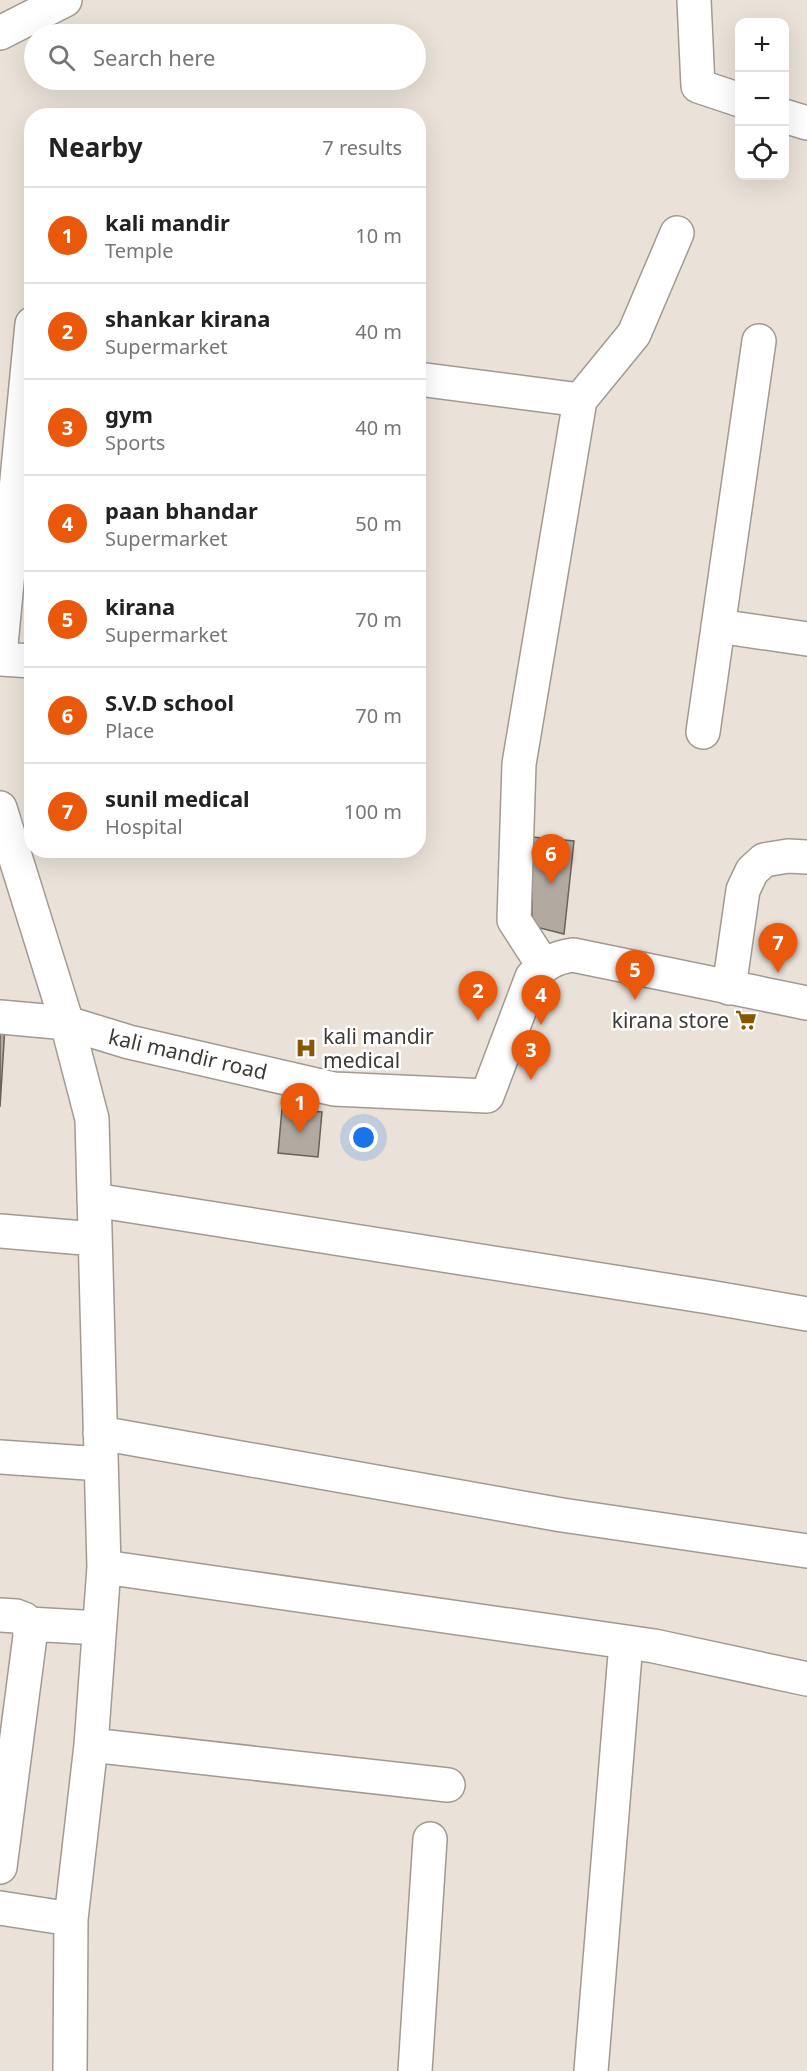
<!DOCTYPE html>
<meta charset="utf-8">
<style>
:root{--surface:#fff;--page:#f6f6f6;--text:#222;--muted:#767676;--line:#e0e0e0;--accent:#ea580c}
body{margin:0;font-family:"Noto Sans",sans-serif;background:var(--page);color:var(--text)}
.controls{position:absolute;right:18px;top:18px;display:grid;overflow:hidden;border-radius:12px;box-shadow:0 6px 24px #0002}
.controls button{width:54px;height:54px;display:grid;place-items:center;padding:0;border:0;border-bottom:2px solid var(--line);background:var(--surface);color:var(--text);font:30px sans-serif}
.you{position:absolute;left:364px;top:1138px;width:21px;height:21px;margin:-15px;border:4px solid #fff;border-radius:50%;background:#1a73e8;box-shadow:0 0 0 9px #1a73e833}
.badge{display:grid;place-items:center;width:39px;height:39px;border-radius:50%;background:var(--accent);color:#fff;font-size:20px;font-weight:700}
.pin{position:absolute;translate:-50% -50px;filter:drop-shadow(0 2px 3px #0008)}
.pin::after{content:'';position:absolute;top:32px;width:21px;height:18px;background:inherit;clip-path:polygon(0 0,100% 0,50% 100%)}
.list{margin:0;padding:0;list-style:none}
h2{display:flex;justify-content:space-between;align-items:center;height:78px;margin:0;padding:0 24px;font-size:26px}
h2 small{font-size:20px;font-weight:400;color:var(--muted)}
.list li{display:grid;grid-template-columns:39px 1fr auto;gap:18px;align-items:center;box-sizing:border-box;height:96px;padding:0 24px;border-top:2px solid var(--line)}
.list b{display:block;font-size:22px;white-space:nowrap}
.list p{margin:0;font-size:20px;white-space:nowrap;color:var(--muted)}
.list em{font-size:20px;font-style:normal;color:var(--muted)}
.icon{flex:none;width:33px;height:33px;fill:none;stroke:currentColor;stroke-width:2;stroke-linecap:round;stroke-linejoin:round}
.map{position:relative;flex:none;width:807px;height:2071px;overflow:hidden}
.search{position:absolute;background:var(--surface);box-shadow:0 6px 24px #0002;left:24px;top:24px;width:402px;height:66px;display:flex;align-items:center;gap:15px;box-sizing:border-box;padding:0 21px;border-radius:33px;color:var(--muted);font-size:22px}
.panel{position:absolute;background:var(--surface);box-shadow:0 6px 24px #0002;left:24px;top:108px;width:402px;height:750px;border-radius:24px}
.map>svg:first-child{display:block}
</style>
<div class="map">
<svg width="807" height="2071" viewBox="0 0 807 2071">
<rect width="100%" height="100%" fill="#eae2d9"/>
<path fill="#b2aaa1" stroke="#69625a" stroke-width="1.5" d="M 532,837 L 574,841 L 564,934 L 532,926 Z
M 0,1026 L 5,1026 L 0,1107 Z
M 282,1109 L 322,1112 L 318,1157 L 278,1153 Z"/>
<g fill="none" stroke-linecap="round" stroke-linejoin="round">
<defs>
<path id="minor" d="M 694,0 L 698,86 L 740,100
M 0,33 L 65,0
M 784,116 L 807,123
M 418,379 L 580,400 L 519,764 L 514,920 L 543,965
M 580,400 L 634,334 L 677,233
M 718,626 L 807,639
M 0,655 L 32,324
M 0,659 L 32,661
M 703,732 L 759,341
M 0,808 L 67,1023 L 92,1119 L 104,1567 L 91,1745 L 71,1919 L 70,2071
M 729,988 L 743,890 L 752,871 L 764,860 L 788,856 L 807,857
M 0,1017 L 67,1023 L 129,1042 L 334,1089 L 487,1096 L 532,977 C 545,963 554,958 573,955 L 807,1003
M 94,1200 L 709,1297 L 807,1314
M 0,1231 L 95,1239
M 100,1433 L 562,1515 L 807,1551
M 0,1457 L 101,1464
M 104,1567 L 654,1646 L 807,1679
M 0,1615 L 16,1616 L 24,1619 L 29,1624 L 30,1636 L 0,1867
M 29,1624 L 99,1628
M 91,1745 L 448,1785
M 0,1908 L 71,1919
M 415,2071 L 430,1839
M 591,2071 L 626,1642"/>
</defs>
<use href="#minor" stroke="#a29a92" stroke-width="36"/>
<use href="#minor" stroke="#fff" stroke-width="33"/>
</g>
<defs>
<symbol id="supermarket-bare" viewBox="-9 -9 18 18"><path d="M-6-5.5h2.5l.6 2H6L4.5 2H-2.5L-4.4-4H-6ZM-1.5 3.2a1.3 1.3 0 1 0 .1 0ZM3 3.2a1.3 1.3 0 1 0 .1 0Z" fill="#885600" stroke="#fff" stroke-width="2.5" paint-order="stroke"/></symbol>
<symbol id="hospital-bare" viewBox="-9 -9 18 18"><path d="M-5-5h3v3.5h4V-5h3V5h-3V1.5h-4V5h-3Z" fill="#885600" stroke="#fff" stroke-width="2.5" paint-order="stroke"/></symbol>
</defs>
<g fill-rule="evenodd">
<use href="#supermarket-bare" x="731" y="1005" width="30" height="30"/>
<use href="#hospital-bare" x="291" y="1033" width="30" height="30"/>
</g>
<g text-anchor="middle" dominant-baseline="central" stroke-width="5" stroke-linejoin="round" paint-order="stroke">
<g font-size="21" fill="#3e3b37" stroke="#fff" text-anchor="end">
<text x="729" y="1020">kirana store</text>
<text x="323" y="1036" text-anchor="start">kali mandir<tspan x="323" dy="24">medical</tspan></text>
</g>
<g font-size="21" fill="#3e3b37" stroke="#fff">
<text transform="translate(188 1054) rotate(13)">kali mandir road</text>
</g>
</g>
</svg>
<div class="controls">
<button>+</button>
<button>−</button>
<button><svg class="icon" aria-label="locate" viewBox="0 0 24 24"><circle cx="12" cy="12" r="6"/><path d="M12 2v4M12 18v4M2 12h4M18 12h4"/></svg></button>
</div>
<div class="you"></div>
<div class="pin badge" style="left:300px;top:1133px">1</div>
<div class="pin badge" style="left:478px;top:1021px">2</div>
<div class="pin badge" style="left:531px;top:1080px">3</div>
<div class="pin badge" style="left:541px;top:1025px">4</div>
<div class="pin badge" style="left:635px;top:1000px">5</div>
<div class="pin badge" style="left:551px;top:884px">6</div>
<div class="pin badge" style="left:778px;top:973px">7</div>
<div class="search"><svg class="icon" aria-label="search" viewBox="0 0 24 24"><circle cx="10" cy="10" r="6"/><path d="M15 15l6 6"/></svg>Search here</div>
<section class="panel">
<h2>Nearby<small>7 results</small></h2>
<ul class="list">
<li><span class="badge">1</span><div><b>kali mandir</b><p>Temple</p></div><em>10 m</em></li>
<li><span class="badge">2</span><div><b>shankar kirana</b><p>Supermarket</p></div><em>40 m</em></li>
<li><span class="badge">3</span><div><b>gym</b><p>Sports</p></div><em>40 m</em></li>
<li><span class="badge">4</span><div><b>paan bhandar</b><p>Supermarket</p></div><em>50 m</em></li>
<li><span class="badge">5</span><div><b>kirana</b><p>Supermarket</p></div><em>70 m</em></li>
<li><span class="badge">6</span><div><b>S.V.D school</b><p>Place</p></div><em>70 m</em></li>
<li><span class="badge">7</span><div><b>sunil medical</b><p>Hospital</p></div><em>100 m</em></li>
</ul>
</section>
</div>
